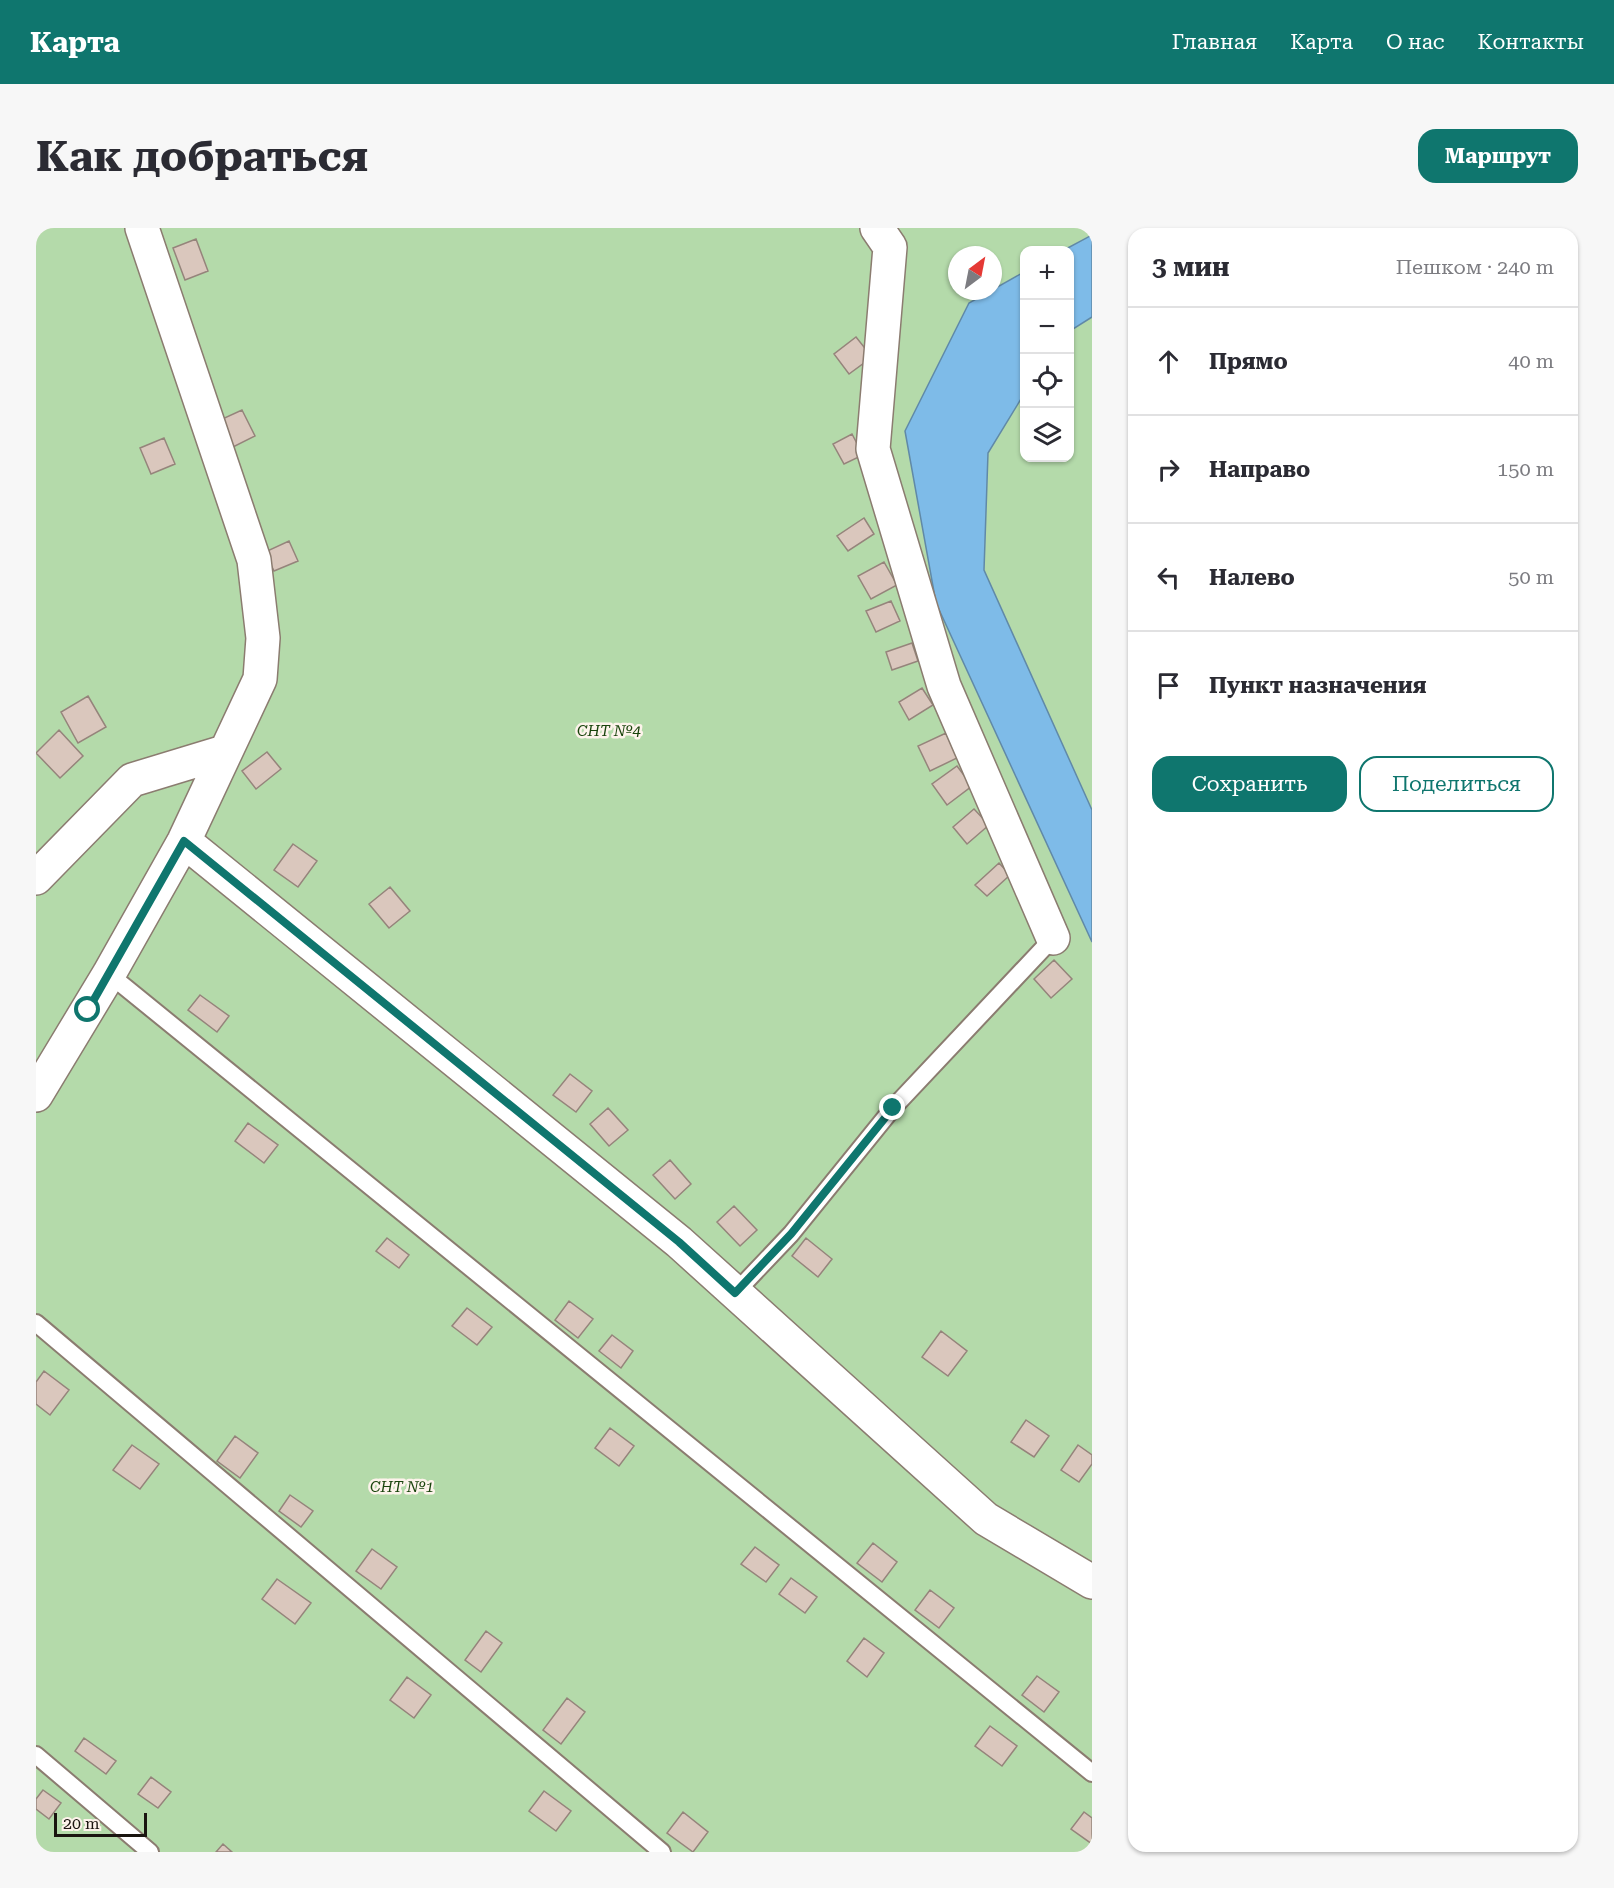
<!DOCTYPE html>
<html lang="ru">
<meta charset="utf-8">
<style>
:root{--surface:#fff;--page:#f7f7f7;--text:#2b2b33;--muted:#7c7c81;--line:#e1e1e2;--accent:#0f766e}
body{margin:0;font-family:"Roboto Serif",serif;background:var(--page);color:var(--text)}
.controls{position:absolute;right:18px;top:18px;display:grid;overflow:hidden;border-radius:12px;box-shadow:0 2px 4px #0004}
.controls button{width:54px;height:54px;display:grid;place-items:center;padding:0;border:0;border-bottom:2px solid var(--line);background:var(--surface);color:var(--text);font:30px sans-serif}
.compass{position:absolute;left:912px;top:18px;width:54px;height:54px;border-radius:50%;background:var(--surface);box-shadow:0 2px 4px #0004;rotate:32deg}
.scale{position:absolute;left:18px;bottom:15px;width:93px;box-sizing:border-box;padding-left:6px;border:3px solid #1a1510;border-top:0;font-size:16px;line-height:21px;white-space:nowrap;color:#1a1510;-webkit-text-stroke:4px #fdf3eb;paint-order:stroke}
.stop{position:absolute;width:18px;height:18px;margin:-14px;border:4px solid #0f766e;border-radius:50%;background:#fff}
.stop.end{background:#0f766e;border-color:#fff;box-shadow:0 2px 6px #0008}
.list{margin:0;padding:0;list-style:none}
h2{display:flex;justify-content:space-between;align-items:center;height:78px;margin:0;padding:0 24px;font-size:26px}
h2 small{font-size:20px;font-weight:400;color:var(--muted)}
.list li{display:grid;grid-template-columns:39px 1fr auto;gap:18px;align-items:center;box-sizing:border-box;height:108px;padding:0 24px;border-top:2px solid var(--line)}
.list b{display:block;font-size:22px;white-space:nowrap}
.list em{font-size:20px;font-style:normal;color:var(--muted)}
.actions{display:flex;gap:12px;padding:18px 24px}
.actions a{flex:1;padding:14px 0;border:2px solid var(--accent);border-radius:18px;text-align:center;font-size:21px;color:var(--accent)}
.actions .main{background:var(--accent);color:#fff}
.icon{flex:none;width:33px;height:33px;fill:none;stroke:currentColor;stroke-width:2;stroke-linecap:round;stroke-linejoin:round}
.map{position:relative;flex:none;width:1056px;height:1624px;overflow:hidden;border-radius:18px}
header{display:flex;align-items:center;gap:36px;box-sizing:border-box;height:84px;padding:0 30px;background:var(--accent);color:#fff}
header strong{font-size:28px}
nav{display:flex;gap:33px;margin-inline-start:auto;font-size:21px}
.intro{display:flex;align-items:center;justify-content:space-between;box-sizing:border-box;height:144px;padding:0 36px}
h1{margin:0;font-size:42px}
.button{padding:15px 27px;border-radius:18px;background:var(--accent);color:#fff;font-size:21px;font-weight:700}
main{display:flex;gap:36px;padding:0 36px}
aside{flex:1;background:var(--surface);border-radius:18px;box-shadow:0 2px 4px #0004}
.map>svg:first-child{display:block}
</style>
<header>
<strong>Карта</strong>
<nav><a>Главная</a><a>Карта</a><a>О нас</a><a>Контакты</a></nav>
</header>
<div class="intro"><h1>Как добраться</h1><a class="button">Маршрут</a></div>
<main>
<div class="map">
<svg width="1056" height="1624" viewBox="0 0 1056 1624">
<rect width="100%" height="100%" fill="#fdf3eb"/>
<path fill="#b4daaa" d="M 0,0 L 1056,0 L 1056,7 L 1028,22 L 988,22 L 988,44 L 957,62 L 957,27 L 921,27 L 921,63 L 955,63 L 933,75 L 900,375 L 1056,714 L 1056,1624 L 0,1624 Z
M 1056,89 L 1056,582 L 948,342 L 952,225 L 988,166 L 988,230 L 1034,230 L 1034,103 Z"/>
<path fill="#7ebbe8" stroke="#6089a7" stroke-width="1.5" d="M 1056,7 L 1056,89 L 1034,103 L 1034,22 L 1028,22 Z
M 988,44 L 988,166 L 952,225 L 948,342 L 1056,582 L 1056,714 L 900,375 L 869,203 L 933,75 Z"/>
<path fill="#dac7bd" stroke="#95847b" stroke-width="1.5" d="M 160,11 L 172,43 L 149,52 L 137,20 Z
M 820,109 L 836,129 L 813,146 L 798,126 Z
M 206,182 L 219,208 L 197,219 L 184,192 Z
M 816,206 L 827,227 L 808,236 L 797,216 Z
M 128,210 L 139,236 L 115,246 L 104,220 Z
M 828,290 L 838,306 L 812,323 L 801,308 Z
M 253,313 L 262,333 L 238,343 L 229,324 Z
M 848,334 L 861,357 L 835,371 L 822,348 Z
M 855,373 L 864,393 L 840,404 L 830,383 Z
M 876,415 L 882,433 L 856,442 L 850,424 Z
M 886,460 L 897,477 L 873,492 L 863,474 Z
M 52,468 L 70,499 L 42,515 L 25,484 Z
M 23,502 L 47,528 L 24,550 L 0,525 Z
M 910,505 L 921,530 L 894,543 L 882,518 Z
M 231,524 L 245,541 L 220,561 L 206,543 Z
M 921,538 L 936,558 L 911,577 L 896,556 Z
M 938,581 L 953,597 L 931,616 L 917,599 Z
M 257,616 L 281,633 L 262,659 L 238,642 Z
M 963,635 L 974,647 L 951,668 L 939,657 Z
M 354,659 L 374,683 L 353,700 L 333,676 Z
M 1018,732 L 1036,751 L 1015,770 L 998,751 Z
M 164,767 L 193,788 L 181,804 L 152,782 Z
M 534,846 L 556,863 L 540,884 L 517,867 Z
M 572,880 L 592,902 L 573,918 L 554,896 Z
M 212,895 L 242,917 L 228,935 L 199,913 Z
M 634,932 L 655,956 L 639,971 L 617,947 Z
M 698,978 L 721,1002 L 704,1018 L 681,994 Z
M 351,1010 L 373,1027 L 363,1040 L 340,1023 Z
M 770,1010 L 796,1031 L 782,1049 L 756,1028 Z
M 533,1073 L 557,1091 L 542,1110 L 519,1092 Z
M 431,1080 L 456,1099 L 441,1117 L 416,1098 Z
M 905,1103 L 931,1123 L 912,1148 L 886,1129 Z
M 576,1107 L 597,1123 L 585,1140 L 563,1123 Z
M 8,1143 L 33,1162 L 14,1187 L 0,1176 L 0,1154 Z
M 990,1192 L 1013,1208 L 998,1229 L 975,1214 Z
M 574,1200 L 598,1218 L 583,1238 L 559,1220 Z
M 199,1208 L 222,1225 L 204,1250 L 181,1233 Z
M 96,1217 L 123,1236 L 104,1261 L 77,1242 Z
M 1042,1217 L 1056,1227 L 1056,1236 L 1043,1254 L 1025,1242 Z
M 254,1267 L 277,1283 L 265,1299 L 243,1283 Z
M 837,1315 L 861,1334 L 846,1354 L 821,1335 Z
M 719,1319 L 743,1337 L 730,1354 L 705,1336 Z
M 336,1321 L 361,1339 L 345,1361 L 320,1343 Z
M 755,1350 L 781,1369 L 769,1385 L 743,1366 Z
M 241,1351 L 275,1375 L 259,1396 L 226,1371 Z
M 894,1362 L 918,1380 L 903,1400 L 879,1382 Z
M 450,1403 L 466,1415 L 445,1444 L 429,1432 Z
M 828,1410 L 848,1425 L 831,1449 L 811,1433 Z
M 1001,1448 L 1023,1464 L 1008,1484 L 986,1467 Z
M 371,1449 L 395,1467 L 378,1490 L 354,1472 Z
M 531,1470 L 549,1484 L 525,1516 L 507,1502 Z
M 954,1498 L 981,1518 L 966,1538 L 939,1518 Z
M 48,1510 L 80,1533 L 70,1546 L 39,1523 Z
M 115,1549 L 135,1564 L 122,1580 L 102,1566 Z
M 7,1562 L 25,1575 L 13,1591 L 0,1581 L 0,1571 Z
M 508,1563 L 535,1583 L 520,1603 L 493,1583 Z
M 647,1584 L 672,1604 L 657,1624 L 631,1605 Z
M 1048,1584 L 1056,1590 L 1056,1616 L 1035,1601 Z
M 187,1616 L 196,1624 L 180,1624 Z"/>
<g fill="none" stroke-linecap="round" stroke-linejoin="round">
<defs>
<path id="lane" d="M 73,746 L 1056,1545
M 699,1065 L 755,1006 L 857,880 L 1017,710
M 0,1095 L 626,1624
M 0,1527 L 114,1624"/>
<path id="street" d="M 841,0 L 854,19 L 837,221 L 908,458 L 1017,710
M 148,613 L 643,1014 L 950,1291 L 1056,1354
M 0,650 L 96,552 L 188,524
M 0,867 L 73,746 L 148,613 L 224,451 L 227,410 L 218,332 L 106,0"/>
</defs>
<use href="#lane" stroke="#8b7c70" stroke-width="20"/>
<use href="#street" stroke="#8b7c70" stroke-width="36"/>
<use href="#lane" stroke="#fff" stroke-width="16"/>
<use href="#street" stroke="#fff" stroke-width="33"/>
</g>
<g fill="none" stroke-linecap="round" stroke-linejoin="round">
<path stroke="#0f766e" stroke-width="8" d="M 52,782 L 148,613 L 643,1014 L 699,1065 L 755,1006 L 857,880"/>
</g>
<g text-anchor="middle" dominant-baseline="central" stroke-width="5" stroke-linejoin="round" paint-order="stroke">
<g font-size="15" font-style="italic" fill="#19440c" stroke="#fdf3eb">
<text x="573" y="503">СНТ №4</text>
<text x="366" y="1259">СНТ №1</text>
</g>
</g>
</svg>
<div class="controls">
<button>+</button>
<button>−</button>
<button><svg class="icon" aria-label="locate" viewBox="0 0 24 24"><circle cx="12" cy="12" r="6"/><path d="M12 2v4M12 18v4M2 12h4M18 12h4"/></svg></button>
<button><svg class="icon" aria-label="layers" viewBox="0 0 24 24"><path d="M12 4l9 5-9 5-9-5zM3 14l9 5 9-5"/></svg></button>
</div>
<svg class="compass" viewBox="-18 -18 36 36"><path d="M0-13l5 13h-10z" fill="#e53935"/><path d="M0 13l5-13h-10z" fill="#7c7c81"/></svg>
<div class="scale">20 m</div>
<div class="stop" style="left:52px;top:782px"></div>
<div class="stop end" style="left:857px;top:880px"></div>
</div>
<aside>
<h2>3 мин<small>Пешком · 240 m</small></h2>
<ul class="list">
<li><svg class="icon" aria-label="ahead" viewBox="0 0 24 24"><path d="M12 20V5M6 11l6-6 6 6"/></svg><div><b>Прямо</b></div><em>40 m</em></li>
<li><svg class="icon" aria-label="right" viewBox="0 0 24 24"><path d="M7 20v-9h11M14 6l5 5-5 5"/></svg><div><b>Направо</b></div><em>150 m</em></li>
<li><svg class="icon" aria-label="left" viewBox="0 0 24 24"><path d="M17 20v-9H6M10 6l-5 5 5 5"/></svg><div><b>Налево</b></div><em>50 m</em></li>
<li><svg class="icon" aria-label="arrive" viewBox="0 0 24 24"><path d="M6 21V4h12l-3 4 3 4H6"/></svg><div><b>Пункт назначения</b></div></li>
</ul>
<div class="actions"><a class="main">Сохранить</a><a>Поделиться</a></div>
</aside>
</main>
